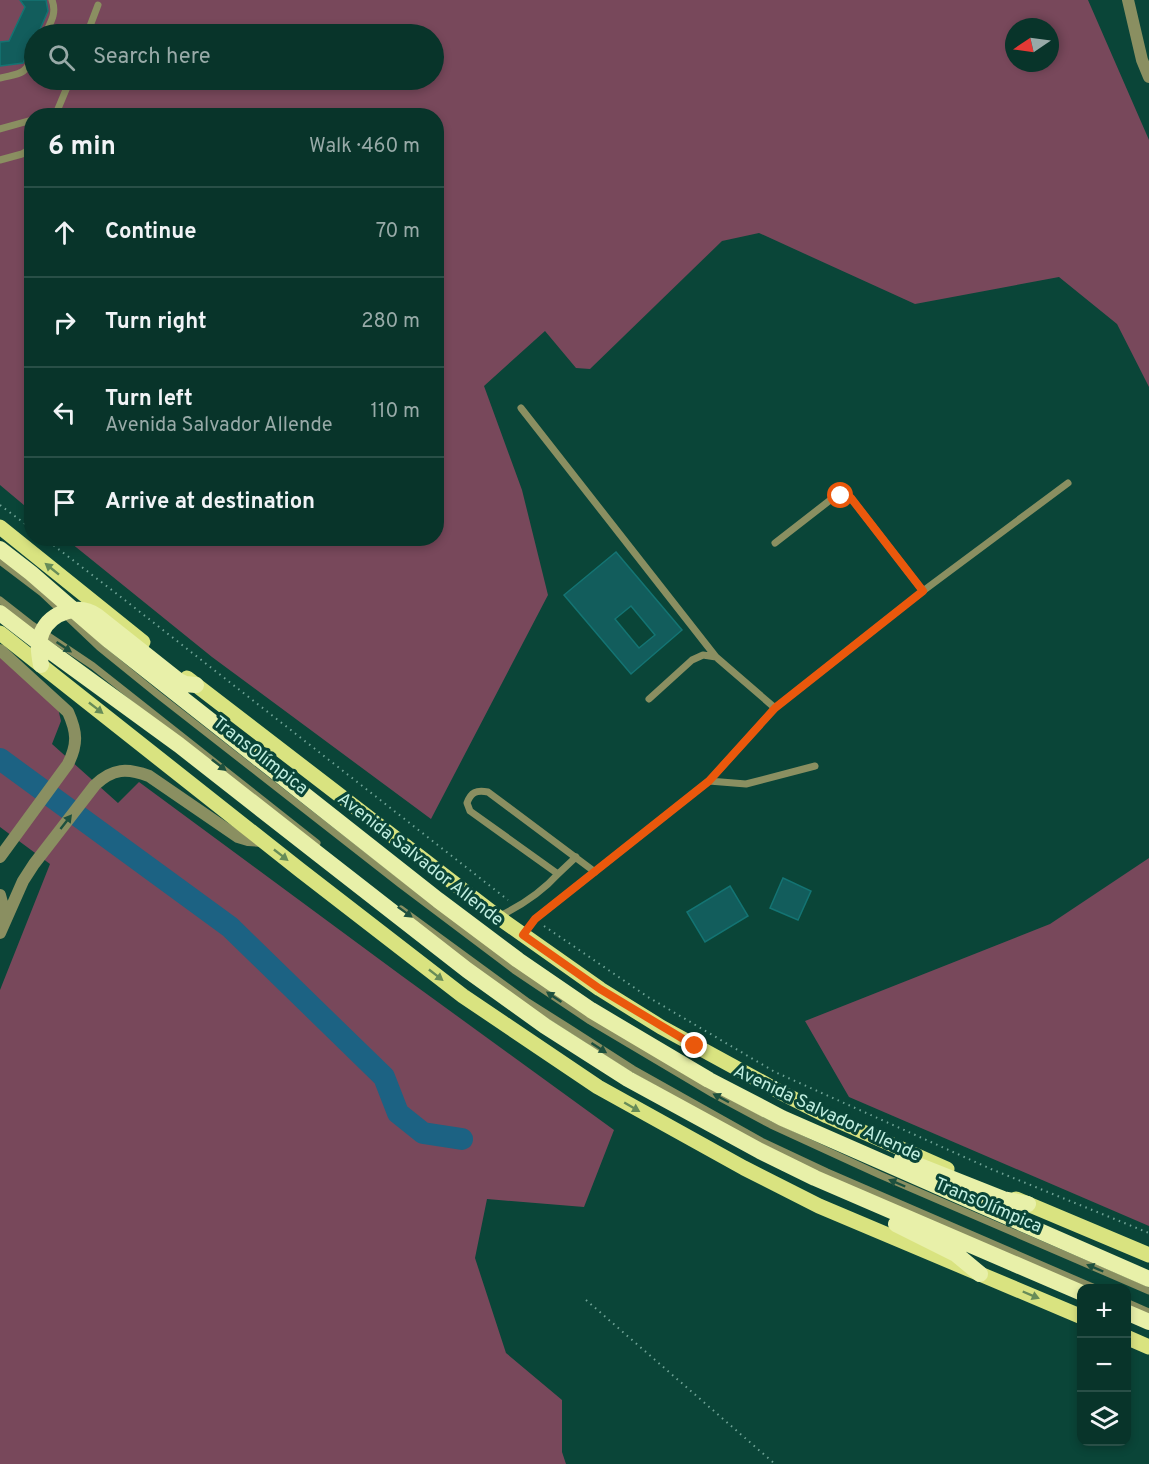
<!DOCTYPE html>
<meta charset="utf-8">
<style>
:root{--surface:#08342a;--page:#113c32;--text:#f1f3f6;--muted:#98aaa8;--line:#294f47}
body{margin:0;font-family:Overpass,sans-serif;background:var(--page);color:var(--text)}
.controls{position:absolute;right:18px;bottom:18px;display:grid;overflow:hidden;border-radius:12px;box-shadow:0 3px 9px #0003}
.controls button{width:54px;height:54px;display:grid;place-items:center;padding:0;border:0;border-bottom:2px solid var(--line);background:var(--surface);color:var(--text);font:30px sans-serif}
.compass{position:absolute;left:1005px;top:18px;width:54px;height:54px;border-radius:50%;background:var(--surface);box-shadow:0 3px 9px #0003;rotate:257deg}
.stop{position:absolute;width:18px;height:18px;margin:-14px;border:4px solid #ea580c;border-radius:50%;background:#fff}
.stop.end{background:#ea580c;border-color:#fff;box-shadow:0 2px 6px #0008}
.list{margin:0;padding:0;list-style:none}
h2{display:flex;justify-content:space-between;align-items:center;height:78px;margin:0;padding:0 24px;font-size:26px}
h2 small{font-size:20px;font-weight:400;color:var(--muted)}
.list li{display:grid;grid-template-columns:39px 1fr auto;gap:18px;align-items:center;box-sizing:border-box;height:90px;padding:0 24px;border-top:2px solid var(--line)}
.list b{display:block;font-size:22px;white-space:nowrap}
.list p{margin:0;font-size:20px;white-space:nowrap;color:var(--muted)}
.list em{font-size:20px;font-style:normal;color:var(--muted)}
.icon{flex:none;width:33px;height:33px;fill:none;stroke:currentColor;stroke-width:2;stroke-linecap:round;stroke-linejoin:round}
.map{position:relative;flex:none;width:1149px;height:1464px;overflow:hidden}
.search{position:absolute;background:var(--surface);box-shadow:0 3px 9px #0003;left:24px;top:24px;width:420px;height:66px;display:flex;align-items:center;gap:15px;box-sizing:border-box;padding:0 21px;border-radius:33px;color:var(--muted);font-size:22px}
.panel{position:absolute;background:var(--surface);box-shadow:0 3px 9px #0003;left:24px;top:108px;width:420px;height:438px;border-radius:24px}
.map>svg:first-child{display:block}
</style>
<div class="map">
<svg width="1149" height="1464" viewBox="0 0 1149 1464">
<rect width="100%" height="100%" fill="#0a4538"/>
<path fill="#78485b" fill-rule="evenodd" d="M 0,0 L 1088,0 L 1149,140 L 1149,387 L 1117,324 L 1059,277 L 915,304 L 759,233 L 722,241 L 590,369 L 576,368 L 545,331 L 484,386 L 522,490 L 548,595 L 431,819 L 212,657 L 66,539 L 436,538 L 436,116 L 32,116 L 31,511 L 0,485 ZM 1014,27 L 1050,27 L 1050,63 L 1014,63 ZM 34,34 L 434,34 L 434,80 L 34,80 Z
M 0,657 L 57,704 L 61,721 L 52,744 L 118,803 L 139,782 L 402,976 L 614,1130 L 584,1207 L 487,1199 L 475,1258 L 506,1353 L 562,1400 L 562,1452 L 566,1464 L 0,1464 L 0,990 L 50,864 L 0,827 Z
M 1149,858 L 1149,1226 L 849,1097 L 805,1021 L 1050,924 Z"/>
<g fill="none" stroke-linecap="round" stroke-linejoin="round">
<path stroke="#1c6283" stroke-width="22" d="M 0,759 L 230,927 L 384,1077 L 398,1113 L 423,1133 L 462,1139"/>
</g>
<path fill="#125d5c" stroke="#147473" stroke-width="1.5" fill-rule="evenodd" d="M 20,0 L 46,0 L 48,11 L 38,34 L 34,34 L 34,42 L 23,63 L 0,66 L 0,42 L 9,41 L 25,7 Z
M 616,552 L 682,630 L 631,674 L 564,595 ZM 631,606 L 655,635 L 639,648 L 615,619 Z
M 783,878 L 811,891 L 798,920 L 770,908 Z
M 730,886 L 748,916 L 705,942 L 687,912 Z"/>
<g fill="none" stroke-linecap="round" stroke-linejoin="round">
<path stroke="#6ea295" stroke-width="2" stroke-dasharray="1.5 4.5" stroke-linecap="butt" d="M 0,505 L 32,529
M 44,538 L 117,594 L 508,900
M 544,926 L 648,997 L 775,1072 L 991,1169 L 1149,1233
M 586,1300 L 775,1464"/>
<path stroke="#8a8f61" stroke-width="7" d="M 45,34 C 51,22 57,13 52,0
M 87,34 L 98,5
M 0,78 C 21,73 24,76 34,55
M 55,116 L 70,80
M 0,129 L 32,120
M 0,160 L 22,154 L 32,148
M 521,408 L 716,657
M 775,543 L 829,501 L 841,496 L 851,498 L 923,591
M 0,561 L 42,593 L 99,647 L 157,694 L 400,884 L 514,970 L 590,1021 L 713,1094 L 771,1125 L 880,1175 L 1149,1291
M 0,600 L 32,625 L 93,666 L 317,843
M 649,699 L 692,660 L 703,655 L 716,657 L 775,708
M 709,781 L 746,784 L 815,766
M 576,857 L 558,874 L 470,811 L 467,803 C 471,792 476,790 488,792 L 595,872
M 401,909 L 528,1002 L 566,1026 L 633,1069 L 763,1142 L 827,1172 L 1095,1288
M 500,916 C 522,905 541,893 558,874
M 523,935 L 535,919 L 709,781 L 775,708 L 923,591 L 1068,483
M 1126,1302 L 1149,1312"/>
<path stroke="#8a8f61" stroke-width="12" d="M 1128,0 L 1142,60 L 1149,77"/>
<path stroke="#8a8f61" stroke-width="12" d="M 0,650 L 68,712 C 77,732 78,744 68,764 L 0,857
M 0,895 L 6,918
M 0,933 L 23,881 L 34,864 L 95,785 C 113,768 127,768 149,776 L 238,837 L 248,840 L 263,841"/>
<path stroke="#d9e380" stroke-width="15" d="M 0,527 L 143,642
M 0,633 L 300,870 L 463,996 L 598,1087 L 744,1168 L 819,1206 L 1082,1317
M 187,678 L 498,917 L 600,989 L 661,1027 L 780,1092 L 827,1116 L 947,1169
M 1016,1199 L 1149,1255
M 1126,1337 L 1149,1347"/>
<path stroke="#e8f0a9" stroke-width="16" d="M 0,549 L 31,573 L 107,639 L 438,900 L 518,960 L 591,1010 L 709,1080 L 782,1118 L 1149,1279
M 0,613 L 39,643 L 179,745 L 322,857 L 467,970 L 545,1026 L 628,1079 L 760,1151 L 815,1178 L 1082,1293
M 41,665 C 39,654 37,643 42,632 C 51,612 79,603 97,616 L 179,681 L 185,684 L 196,685
M 902,1159 L 1003,1199 L 1028,1204
M 896,1224 L 956,1254 L 980,1274
M 1126,1312 L 1149,1322"/>
</g>
<defs><path id="oneway-solid" d="M-6-.8H1V-3.2L6.5 0L1 3.2V.8H-6Z" transform="scale(1.5)"/></defs>
<g fill="#678c58">
<use href="#oneway-solid" transform="translate(52 569) rotate(-141)"/>
<use href="#oneway-solid" transform="translate(96 708) rotate(38)"/>
<use href="#oneway-solid" transform="translate(281 855) rotate(38)"/>
<use href="#oneway-solid" transform="translate(436 975) rotate(38)"/>
<use href="#oneway-solid" transform="translate(632 1107) rotate(30)"/>
<use href="#oneway-solid" transform="translate(1031 1295) rotate(23)"/>
</g>
<g fill="#1d503e">
<use href="#oneway-solid" transform="translate(64 647) rotate(34)"/>
<use href="#oneway-solid" transform="translate(219 765) rotate(38)"/>
<use href="#oneway-solid" transform="translate(66 822) rotate(-52)"/>
<use href="#oneway-solid" transform="translate(405 912) rotate(36)"/>
<use href="#oneway-solid" transform="translate(554 997) rotate(-146)"/>
<use href="#oneway-solid" transform="translate(599 1048) rotate(33)"/>
<use href="#oneway-solid" transform="translate(721 1098) rotate(-152)"/>
<use href="#oneway-solid" transform="translate(897 1183) rotate(-157)"/>
<use href="#oneway-solid" transform="translate(1095 1268) rotate(-157)"/>
</g>
<g fill="none" stroke-linecap="round" stroke-linejoin="round">
<path stroke="#ea580c" stroke-width="8" d="M 695,1046 L 600,989 L 523,935 L 535,919 L 709,781 L 775,708 L 923,591 L 851,498 L 841,496"/>
</g>
<g text-anchor="middle" dominant-baseline="central" stroke-width="6" stroke-linejoin="round" paint-order="stroke">
<g font-size="18" fill="#c1efe1" stroke="#0a4538">
<text transform="translate(260 756) rotate(38)">TransOlímpica</text>
<text transform="translate(420 860) rotate(38)">Avenida Salvador Allende</text>
<text transform="translate(827 1114) rotate(25)">Avenida Salvador Allende</text>
<text transform="translate(988 1206) rotate(23)">TransOlímpica</text>
</g>
</g>
</svg>
<div class="controls">
<button>+</button>
<button>−</button>
<button><svg class="icon" aria-label="layers" viewBox="0 0 24 24"><path d="M12 4l9 5-9 5-9-5zM3 14l9 5 9-5"/></svg></button>
</div>
<svg class="compass" viewBox="-18 -18 36 36"><path d="M0-13l5 13h-10z" fill="#e53935"/><path d="M0 13l5-13h-10z" fill="#98aaa8"/></svg>
<div class="stop" style="left:841px;top:496px"></div>
<div class="stop end" style="left:695px;top:1046px"></div>
<div class="search"><svg class="icon" aria-label="search" viewBox="0 0 24 24"><circle cx="10" cy="10" r="6"/><path d="M15 15l6 6"/></svg>Search here</div>
<section class="panel">
<h2>6 min<small>Walk · 460 m</small></h2>
<ul class="list">
<li><svg class="icon" aria-label="ahead" viewBox="0 0 24 24"><path d="M12 20V5M6 11l6-6 6 6"/></svg><div><b>Continue</b></div><em>70 m</em></li>
<li><svg class="icon" aria-label="right" viewBox="0 0 24 24"><path d="M7 20v-9h11M14 6l5 5-5 5"/></svg><div><b>Turn right</b></div><em>280 m</em></li>
<li><svg class="icon" aria-label="left" viewBox="0 0 24 24"><path d="M17 20v-9H6M10 6l-5 5 5 5"/></svg><div><b>Turn left</b><p>Avenida Salvador Allende</p></div><em>110 m</em></li>
<li><svg class="icon" aria-label="arrive" viewBox="0 0 24 24"><path d="M6 21V4h12l-3 4 3 4H6"/></svg><div><b>Arrive at destination</b></div></li>
</ul>
</section>
</div>
